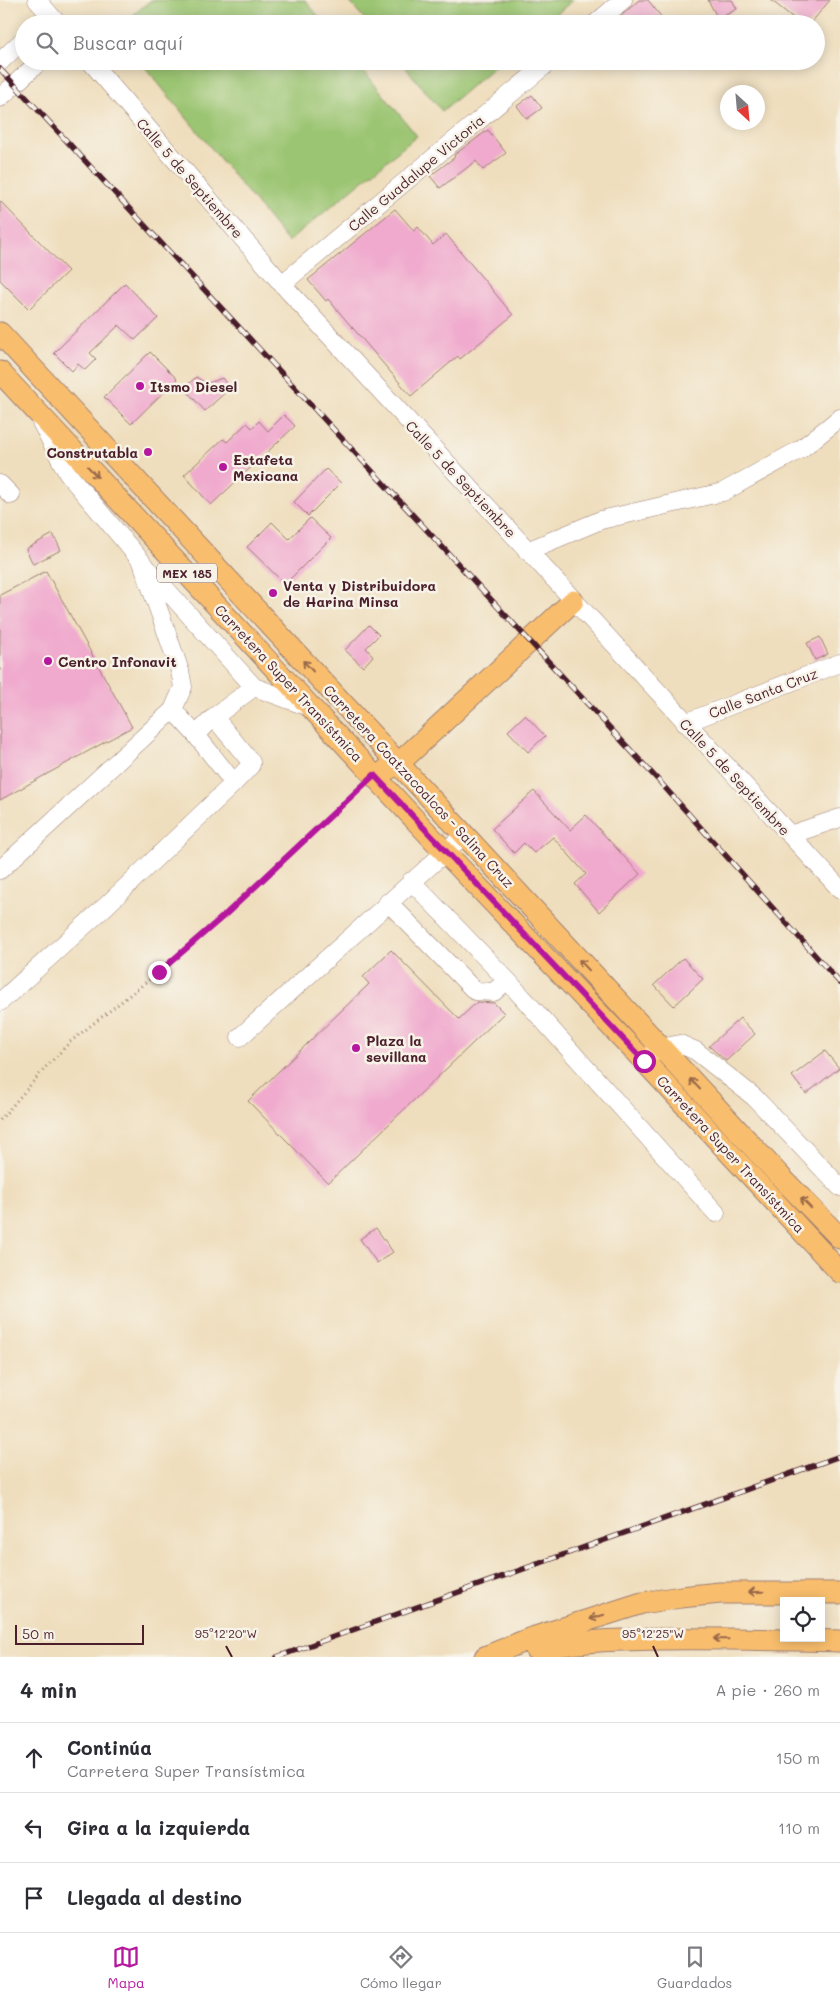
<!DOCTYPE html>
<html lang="es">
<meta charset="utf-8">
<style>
:root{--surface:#fff;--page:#f7f7f7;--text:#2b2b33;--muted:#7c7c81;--line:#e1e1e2;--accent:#b5179e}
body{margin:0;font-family:Mali,sans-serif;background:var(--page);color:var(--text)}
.controls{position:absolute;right:15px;bottom:15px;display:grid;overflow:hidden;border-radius:0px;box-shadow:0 2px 12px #0003}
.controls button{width:45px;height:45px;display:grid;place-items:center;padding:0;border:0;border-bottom:1px solid var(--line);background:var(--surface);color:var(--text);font:25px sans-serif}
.compass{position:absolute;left:720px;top:85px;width:45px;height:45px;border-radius:50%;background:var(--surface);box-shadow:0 2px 12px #0003;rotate:154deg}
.scale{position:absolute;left:15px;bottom:12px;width:129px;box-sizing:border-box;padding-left:5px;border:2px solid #4a1f2b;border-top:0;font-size:14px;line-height:18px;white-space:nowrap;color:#4a1f2b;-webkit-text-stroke:4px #f7f3e8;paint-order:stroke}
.stop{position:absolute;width:15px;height:15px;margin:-11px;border:4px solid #b5179e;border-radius:50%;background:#fff}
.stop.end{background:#b5179e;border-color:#fff;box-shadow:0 1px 5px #0008}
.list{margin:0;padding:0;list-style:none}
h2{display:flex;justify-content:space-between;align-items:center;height:65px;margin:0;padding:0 20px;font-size:21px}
h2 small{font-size:16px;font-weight:400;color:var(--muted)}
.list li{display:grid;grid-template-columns:32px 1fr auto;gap:15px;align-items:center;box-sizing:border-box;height:70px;padding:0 20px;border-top:1px solid var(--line)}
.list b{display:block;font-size:19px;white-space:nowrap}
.list p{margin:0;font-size:16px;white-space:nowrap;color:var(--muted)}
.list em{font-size:16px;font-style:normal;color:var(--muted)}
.icon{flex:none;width:28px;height:28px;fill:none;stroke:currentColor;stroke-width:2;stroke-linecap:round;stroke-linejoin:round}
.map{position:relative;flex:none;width:840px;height:1657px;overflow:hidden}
.search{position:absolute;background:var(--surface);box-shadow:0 2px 12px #0003;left:15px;right:15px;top:15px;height:55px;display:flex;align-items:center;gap:12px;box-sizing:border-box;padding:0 18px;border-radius:28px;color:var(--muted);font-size:19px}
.sheet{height:275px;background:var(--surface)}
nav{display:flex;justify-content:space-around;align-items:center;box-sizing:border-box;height:70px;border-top:1px solid var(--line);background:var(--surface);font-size:14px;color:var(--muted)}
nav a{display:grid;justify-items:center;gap:2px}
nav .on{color:var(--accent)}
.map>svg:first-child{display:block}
</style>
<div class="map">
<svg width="840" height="1657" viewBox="0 0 840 1657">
<rect width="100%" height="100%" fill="#f7f3e8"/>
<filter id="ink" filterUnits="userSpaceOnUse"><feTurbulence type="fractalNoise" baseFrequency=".02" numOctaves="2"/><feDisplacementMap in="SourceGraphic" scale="10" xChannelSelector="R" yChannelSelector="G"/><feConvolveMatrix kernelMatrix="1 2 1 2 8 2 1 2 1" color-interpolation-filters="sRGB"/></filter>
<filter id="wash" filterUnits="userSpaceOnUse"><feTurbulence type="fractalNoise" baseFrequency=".0096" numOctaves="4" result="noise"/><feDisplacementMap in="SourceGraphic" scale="20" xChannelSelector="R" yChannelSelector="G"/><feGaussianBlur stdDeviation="1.12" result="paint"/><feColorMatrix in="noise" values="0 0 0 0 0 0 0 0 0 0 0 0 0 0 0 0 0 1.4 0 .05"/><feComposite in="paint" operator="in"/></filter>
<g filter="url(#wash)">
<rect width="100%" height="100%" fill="#efdebd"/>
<path fill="#9bc572" stroke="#72724e" d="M 151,0 L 305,0 L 325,24 L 122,24 Z
M 348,0 L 573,0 L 545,24 L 369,24 Z
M 140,61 L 356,61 L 417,136 L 288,242 Z
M 400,61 L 501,61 L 442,111 Z"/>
<g id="blocks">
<path fill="#f0aace" d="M 639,0 L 648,0 L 667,24 L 612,24 Z
M 708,0 L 732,0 L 737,9 L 718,19 Z
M 771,0 L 830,0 L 810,24 L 801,24 Z
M 532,95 L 542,108 L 527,119 L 517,106 Z
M 488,130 L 506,153 L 483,170 L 476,161 L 440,188 L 430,176 L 455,157 L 454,155 Z
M 0,201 L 68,271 L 29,309 L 0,280 Z
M 395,209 L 414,231 L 418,227 L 433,245 L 446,234 L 513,315 L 460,359 L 458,356 L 411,396 L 328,299 L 326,301 L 308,280 Z
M 125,283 L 158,318 L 135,340 L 119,325 L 90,353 L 96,359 L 85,370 L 78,364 L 72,371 L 54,353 Z
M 150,352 L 177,379 L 131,424 L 104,397 Z
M 196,377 L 207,384 L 222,378 L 230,388 L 205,411 L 184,388 Z
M 284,415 L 295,426 L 211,505 L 184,475 L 223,439 L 227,442 L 247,423 L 252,428 L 259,421 L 268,431 Z
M 326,469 L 341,483 L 308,516 L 294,502 Z
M 310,518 L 331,538 L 285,584 L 247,547 L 272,522 L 289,539 Z
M 53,534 L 61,550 L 33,564 L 26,549 Z
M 46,571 L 132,727 L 0,800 L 0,595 Z
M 369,625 L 379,635 L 366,648 L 373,656 L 363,667 L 345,650 Z
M 820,637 L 828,654 L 815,660 L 807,643 Z
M 525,715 L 545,736 L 528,752 L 508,731 Z
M 534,791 L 570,830 L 586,815 L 640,874 L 599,912 L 575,884 L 586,874 L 553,837 L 534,853 L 524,843 L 514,853 L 492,829 Z
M 391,950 L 459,1019 L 477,1002 L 494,1003 L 504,1013 L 328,1183 L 248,1101 L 369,984 L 363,977 Z
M 683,958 L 703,979 L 674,1006 L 654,985 Z
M 740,1018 L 755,1034 L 726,1061 L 709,1046 Z
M 825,1051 L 839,1068 L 806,1094 L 792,1076 Z
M 376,1228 L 393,1252 L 377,1263 L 360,1239 Z"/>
</g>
</g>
<g filter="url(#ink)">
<use href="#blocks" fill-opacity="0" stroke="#9c7e74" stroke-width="1"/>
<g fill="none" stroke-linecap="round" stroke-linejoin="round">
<defs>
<path id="minor" d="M 37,0 L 58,24
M 595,24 L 623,0
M 90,61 L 282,284 L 840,889
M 0,62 L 24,39
M 0,98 L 40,61
M 282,284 L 550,61
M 41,422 L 68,474 L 142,562 L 180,671 L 183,687 L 173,710
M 0,484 L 11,495
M 527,551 L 601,520 L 723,492 L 801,449 L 840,418
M 147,568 L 254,687
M 214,717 L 251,762 L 251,765 L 234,783
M 685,723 L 840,663
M 790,835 L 840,818
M 0,870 L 173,710 L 196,735
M 388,902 L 475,991 L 494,992 L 507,980 L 411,881
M 507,980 L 716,1213
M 0,1002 L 107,905 L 234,783 L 196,735 L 214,717 L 254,687 L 312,708
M 240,1037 L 464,835
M 652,1054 L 661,1048 L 680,1044 L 696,1051 L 754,1097 L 840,1187"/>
<path id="major" d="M 0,333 L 779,1175 L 840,1238
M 0,372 L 444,851 L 644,1061 L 840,1272
M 386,770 L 398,764 L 573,601
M 536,1650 C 577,1640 619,1640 661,1639 C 721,1638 780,1640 840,1641
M 485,1657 L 529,1639 L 642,1603 L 681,1597 L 720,1593 L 840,1593"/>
</defs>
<use href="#minor" stroke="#9c7e74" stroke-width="19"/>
<use href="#major" stroke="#9c7e74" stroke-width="23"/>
<path stroke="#9c7e74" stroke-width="3" stroke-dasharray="1 4" stroke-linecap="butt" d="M 0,1120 L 46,1067 L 70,1042 L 159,972 L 227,913 L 361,788"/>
<use href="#minor" stroke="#fff" stroke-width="18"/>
<use href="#major" stroke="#f9be6d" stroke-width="21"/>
<defs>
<path id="rail" d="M 0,69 L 659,781 L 840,983
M 277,1657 L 840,1456"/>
</defs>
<use href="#rail" stroke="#4a1f2b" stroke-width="5.5"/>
<use href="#rail" stroke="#f7f3e8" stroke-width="4" stroke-dasharray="11" stroke-linecap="butt"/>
</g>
<defs><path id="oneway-shaft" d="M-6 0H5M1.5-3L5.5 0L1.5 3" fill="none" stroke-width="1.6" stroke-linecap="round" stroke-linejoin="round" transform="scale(1.25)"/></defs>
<g stroke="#996749">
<use href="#oneway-shaft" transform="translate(93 472) rotate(47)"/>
<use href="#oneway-shaft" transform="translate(308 666) rotate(-133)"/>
<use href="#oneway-shaft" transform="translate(584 965) rotate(-133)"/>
<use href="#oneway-shaft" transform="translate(695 1084) rotate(-133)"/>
<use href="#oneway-shaft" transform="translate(806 1203) rotate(-134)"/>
<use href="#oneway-shaft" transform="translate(756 1592) rotate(178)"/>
<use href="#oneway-shaft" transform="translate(597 1617) rotate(163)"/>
<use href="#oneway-shaft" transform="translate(721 1639) rotate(-179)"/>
</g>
</g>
<g fill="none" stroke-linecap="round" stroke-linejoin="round" filter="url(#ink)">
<path stroke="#b5179e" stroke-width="6" d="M 159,972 L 227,913 L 374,775 L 644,1061"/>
</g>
<path fill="none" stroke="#4a1f2b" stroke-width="2" d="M 226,1646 L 232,1657M 653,1646 L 658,1657"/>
<g fill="#b5179e" stroke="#f7f3e8" stroke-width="2">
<circle cx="140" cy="386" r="5"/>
<circle cx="148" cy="452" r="5"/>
<circle cx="223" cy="467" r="5"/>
<circle cx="273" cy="593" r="5"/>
<circle cx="48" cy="661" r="5"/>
<circle cx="356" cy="1048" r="5"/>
</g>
<g text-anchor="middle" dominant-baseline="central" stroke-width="5" stroke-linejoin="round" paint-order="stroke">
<rect fill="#f7f3e8" stroke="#7e5f64" stroke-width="1" x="157" y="563.5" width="60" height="19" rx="4"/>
<g font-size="12" font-weight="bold" fill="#4a1f2b">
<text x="187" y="573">MEX 185</text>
</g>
<g font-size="14" fill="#4a1f2b" stroke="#f7f3e8">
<text transform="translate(416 173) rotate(-40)">Calle Guadalupe Victoria</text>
<text transform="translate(190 178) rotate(49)">Calle 5 de Septiembre</text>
<text transform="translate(461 479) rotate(47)">Calle 5 de Septiembre</text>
<text transform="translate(289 683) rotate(47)">Carretera Super Transístmica</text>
<text transform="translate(763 693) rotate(-21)">Calle Santa Cruz</text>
<text transform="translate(735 777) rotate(47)">Calle 5 de Septiembre</text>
<text transform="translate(419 786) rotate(47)">Carretera Coatzacoalcos - Salina Cruz</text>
<text transform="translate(731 1154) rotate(47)">Carretera Super Transístmica</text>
</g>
<g font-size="14" font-weight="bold" fill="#4a1f2b" stroke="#f7f3e8" text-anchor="start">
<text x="150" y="386">Itsmo Diesel</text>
<text x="138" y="452" text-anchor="end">Construtabla</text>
<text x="233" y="459">Estafeta<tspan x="233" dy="16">Mexicana</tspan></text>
<text x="283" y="585">Venta y Distribuidora<tspan x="283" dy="16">de Harina Minsa</tspan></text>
<text x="58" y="661">Centro Infonavit</text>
<text x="366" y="1040">Plaza la<tspan x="366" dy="16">sevillana</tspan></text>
</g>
</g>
<g font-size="12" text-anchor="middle" fill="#4a1f2b" stroke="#f7f3e8" stroke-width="5" stroke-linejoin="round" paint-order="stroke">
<text x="226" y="1638">95°12'20"W</text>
<text x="653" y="1638">95°12'25"W</text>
</g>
</svg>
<div class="controls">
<button><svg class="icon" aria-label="locate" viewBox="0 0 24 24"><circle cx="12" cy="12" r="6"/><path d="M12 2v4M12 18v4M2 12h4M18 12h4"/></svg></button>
</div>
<svg class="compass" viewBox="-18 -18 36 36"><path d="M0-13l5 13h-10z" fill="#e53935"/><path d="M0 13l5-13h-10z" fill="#7c7c81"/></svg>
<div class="scale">50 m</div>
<div class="stop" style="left:644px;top:1061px"></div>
<div class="stop end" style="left:159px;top:972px"></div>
<div class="search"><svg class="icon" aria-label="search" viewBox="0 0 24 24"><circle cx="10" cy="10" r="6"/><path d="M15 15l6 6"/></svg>Buscar aquí</div>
</div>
<section class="sheet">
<h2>4 min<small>A pie · 260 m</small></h2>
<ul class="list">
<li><svg class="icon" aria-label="ahead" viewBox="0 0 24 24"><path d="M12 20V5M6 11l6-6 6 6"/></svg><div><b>Continúa</b><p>Carretera Super Transístmica</p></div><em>150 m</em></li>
<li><svg class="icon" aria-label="left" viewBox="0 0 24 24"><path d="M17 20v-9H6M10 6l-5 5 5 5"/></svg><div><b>Gira a la izquierda</b></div><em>110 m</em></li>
<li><svg class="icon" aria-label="arrive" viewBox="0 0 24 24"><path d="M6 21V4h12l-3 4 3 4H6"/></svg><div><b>Llegada al destino</b></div></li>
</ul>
</section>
<nav>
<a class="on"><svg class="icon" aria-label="map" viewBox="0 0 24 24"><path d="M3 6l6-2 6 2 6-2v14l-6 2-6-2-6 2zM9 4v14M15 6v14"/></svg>Mapa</a>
<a><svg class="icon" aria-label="directions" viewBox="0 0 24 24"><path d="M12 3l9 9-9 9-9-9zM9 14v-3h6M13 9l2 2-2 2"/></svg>Cómo llegar</a>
<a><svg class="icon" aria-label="saved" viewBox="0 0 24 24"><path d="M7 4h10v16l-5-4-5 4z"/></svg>Guardados</a>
</nav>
